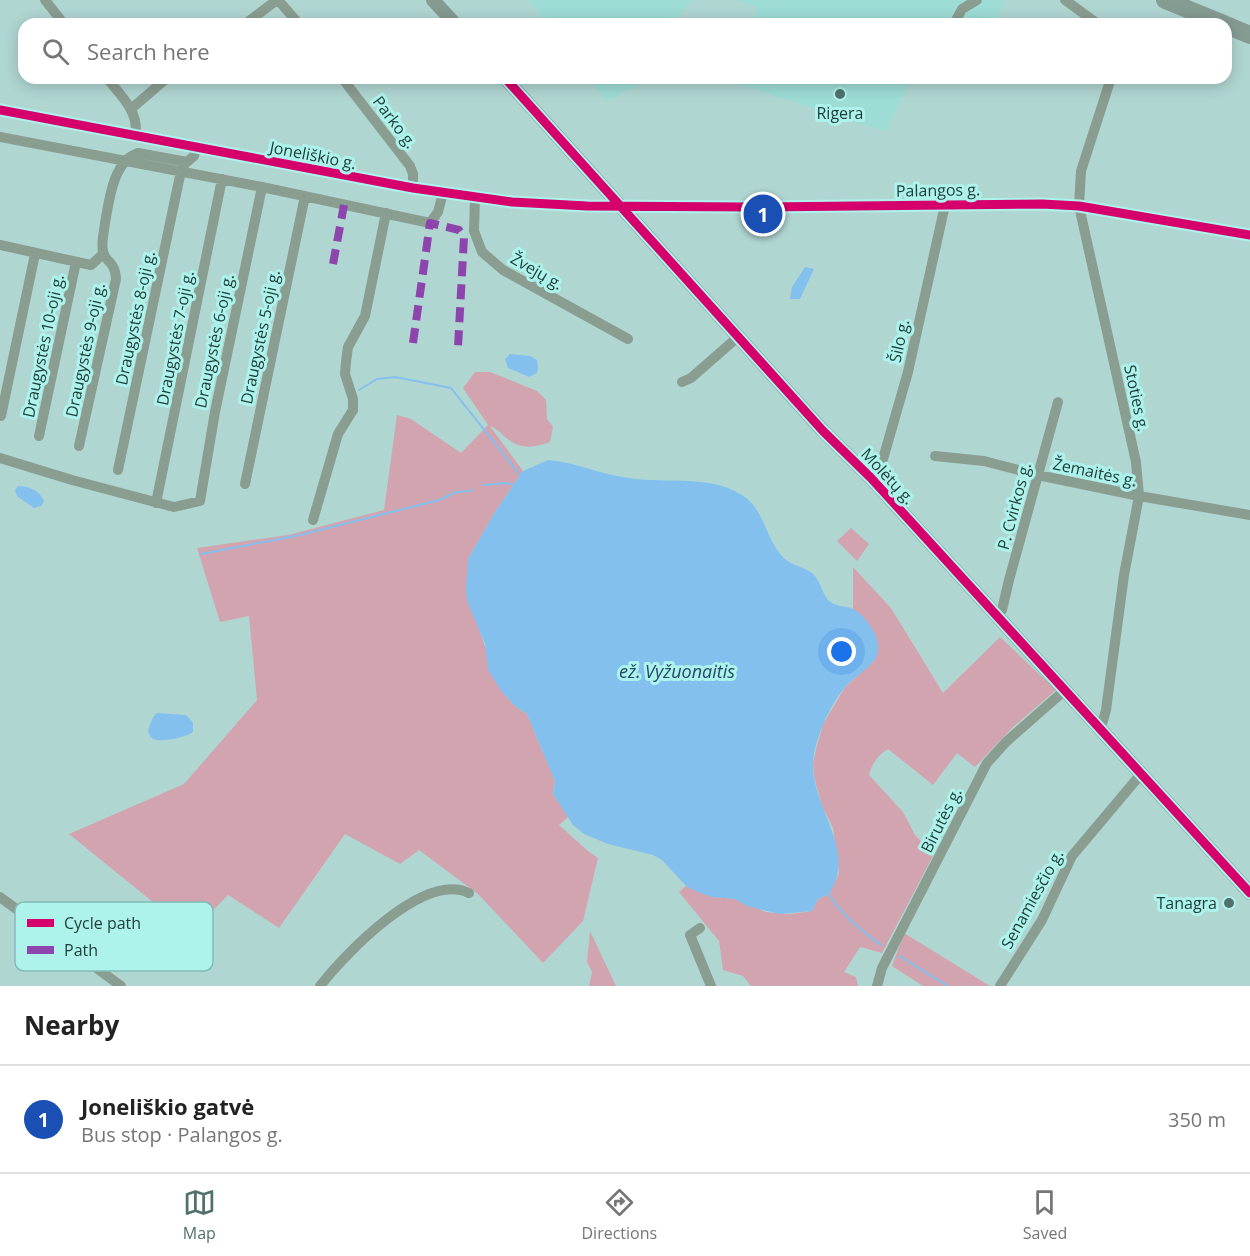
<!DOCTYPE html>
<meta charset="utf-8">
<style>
:root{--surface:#fff;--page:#f6f6f6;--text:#222;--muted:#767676;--line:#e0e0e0;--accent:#51716e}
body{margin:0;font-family:"Open Sans",sans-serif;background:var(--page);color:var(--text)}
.you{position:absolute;left:842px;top:652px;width:21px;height:21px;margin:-15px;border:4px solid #fff;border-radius:50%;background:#1a73e8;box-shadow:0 0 0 9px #1a73e833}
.badge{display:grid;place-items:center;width:39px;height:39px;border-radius:50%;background:var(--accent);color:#fff;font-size:20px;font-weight:700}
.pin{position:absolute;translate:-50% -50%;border:3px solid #fff;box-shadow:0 2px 6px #0006}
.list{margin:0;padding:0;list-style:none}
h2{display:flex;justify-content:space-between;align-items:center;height:78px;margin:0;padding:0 24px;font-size:26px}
h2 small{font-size:20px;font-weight:400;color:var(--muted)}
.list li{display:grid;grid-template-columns:39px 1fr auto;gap:18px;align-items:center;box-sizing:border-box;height:108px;padding:0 24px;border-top:2px solid var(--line)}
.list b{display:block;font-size:22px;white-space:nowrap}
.list p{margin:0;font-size:20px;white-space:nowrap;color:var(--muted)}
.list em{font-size:20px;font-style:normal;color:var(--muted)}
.icon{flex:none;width:33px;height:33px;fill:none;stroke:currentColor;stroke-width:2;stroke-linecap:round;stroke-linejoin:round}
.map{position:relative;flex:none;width:1250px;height:986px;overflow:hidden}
.search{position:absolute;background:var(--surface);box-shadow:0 3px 15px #0003;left:18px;right:18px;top:18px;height:66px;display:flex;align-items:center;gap:15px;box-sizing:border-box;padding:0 21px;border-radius:18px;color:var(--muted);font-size:22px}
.sheet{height:186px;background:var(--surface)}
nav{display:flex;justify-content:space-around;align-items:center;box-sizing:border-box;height:84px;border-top:2px solid var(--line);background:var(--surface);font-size:16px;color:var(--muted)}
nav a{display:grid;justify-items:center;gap:3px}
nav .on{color:var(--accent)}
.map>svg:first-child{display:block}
</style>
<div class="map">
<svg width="1250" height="986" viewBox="0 0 1250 986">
<rect width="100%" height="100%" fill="#b0d6d2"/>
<path fill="#9edcd6" d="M 528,0 L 692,0 L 672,24 L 546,24 Z
M 737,0 L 1005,0 L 996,24 L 749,24 L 758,8 Z
M 588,78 L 639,78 L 639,84 L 607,102 Z
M 720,78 L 934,78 L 932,82 L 909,83 L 886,132 Z"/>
<path fill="#d2a4af" d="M 475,372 L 490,372 L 537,391 L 546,400 L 547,419 L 553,427 L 550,442 C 536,447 522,450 509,440 C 502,435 498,429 490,426 L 523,471 L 495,512 L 468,559 L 478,625 L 487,653 L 502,692 L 515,706 L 527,714 L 555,781 L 553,794 L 568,817 L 559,825 L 589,852 L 598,858 L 583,921 L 543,963 L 478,894 L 419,850 L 400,864 L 345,834 L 279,928 L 228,895 L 191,933 L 69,834 L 184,784 L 257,700 L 249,616 L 220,622 L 197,548 L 288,535 L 384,510 L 397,415 L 411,419 L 461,453 L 488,425 L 463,388 Z
M 851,528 L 869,544 L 857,561 L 837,541 Z
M 853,567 L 891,608 L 943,693 L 1000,637 L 1056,690 L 1012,728 L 975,767 L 957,753 L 933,785 L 888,749 C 878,755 872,763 869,775 L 903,812 L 915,835 L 934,854 L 882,953 L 860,947 L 844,972 L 856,977 L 858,986 L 751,986 L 743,976 L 723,970 L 719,941 L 679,892 L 686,886 L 712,897 L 735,899 L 766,912 L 789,914 L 812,911 L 818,899 L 829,894 L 839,873 L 833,828 L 822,806 L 814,777 L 813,763 L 817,745 L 823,724 L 845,687 L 874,661 L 863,619 L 853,609 Z
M 590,931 L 616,986 L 589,986 L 592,972 L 587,962 Z
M 904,933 L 990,986 L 923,986 L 892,966 Z"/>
<path fill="#83c0ed" d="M 805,267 L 814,269 L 800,299 L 790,299 L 792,287 Z
M 510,354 L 530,356 L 537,360 L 538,367 L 537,373 L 529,377 L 508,368 L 505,359 Z
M 548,460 C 574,462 597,473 623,477 C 661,485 707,473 742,495 C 764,509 765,536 781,555 C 788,565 802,566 812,573 C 821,581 821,592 828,600 C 836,608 845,605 853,609 C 865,615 880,636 878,650 C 877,665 856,675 846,686 C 830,704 814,740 813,764 C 812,809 858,850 829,894 L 818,899 L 812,911 L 779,914 L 747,906 L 735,899 L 712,897 L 695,891 L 686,886 L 662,860 L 653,855 L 608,844 L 584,834 L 573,825 L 553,794 L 555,781 L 527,714 L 515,706 L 502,692 L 488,670 L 485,644 L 467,601 L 466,587 L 468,559 L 495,512 L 523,471 Z
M 18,486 C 29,486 40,491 44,501 L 41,506 L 34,508 L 17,496 L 15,490 Z
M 157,713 L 186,715 L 193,723 L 193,732 C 187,737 160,743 153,739 C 150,737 149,734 148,730 L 153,717 Z"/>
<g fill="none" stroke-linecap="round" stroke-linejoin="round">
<path stroke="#83c0ed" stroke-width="2" d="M 359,390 L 377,379 L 395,377 L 451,388 L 520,475
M 483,485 L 506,483 L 515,485
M 201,554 L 300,535 L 439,500 L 456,492 L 470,491 L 472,489
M 829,894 C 842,916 861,930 881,945
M 899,956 L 948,986"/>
<path stroke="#8a9d91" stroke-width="10" d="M 45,0 L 64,24
M 278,0 L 299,24
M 1065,0 L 1098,24
M 245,24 L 277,0
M 954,24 L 962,9 L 977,0
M 107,78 C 120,95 140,112 135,135
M 342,78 L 410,166 L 413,174 L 413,188
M 131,109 L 167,78
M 0,110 L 413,188 L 512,202 L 587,206 L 750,207 L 1042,204 L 1079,206 L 1250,235
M 0,137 L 262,187 L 430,223 L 438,212 L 443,193
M 475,198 L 474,231 L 482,252 L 503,270 L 628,339
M 0,245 L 91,265 L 103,254
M 682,382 L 691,378 L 739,336
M 1,416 L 35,254
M 39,436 L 76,262
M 79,446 L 116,279 C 115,260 105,263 103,251 C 101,242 104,232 105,223 C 109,201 113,161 138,153 L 187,162 L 194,156 L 196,147
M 935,456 L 984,461 L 1038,475 L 1139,496 L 1250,515
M 0,458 L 72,480 L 174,507 L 200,501 L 215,412 L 262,187
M 118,470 L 181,171 L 184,166
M 871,478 L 883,459 L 908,372 L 945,205
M 245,484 L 305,196
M 156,503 L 222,179
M 313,520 L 338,434 L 353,410 L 353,399 L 345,374 L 346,362 L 348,347 L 365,316 L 386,213
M 996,616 L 1002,610 L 1009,580 L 1058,402
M 1098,728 L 1103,721 L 1106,710 L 1124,575 L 1139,496 L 1136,462 L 1079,206 L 1081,171 L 1111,78
M 0,897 L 121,986
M 700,928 L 690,935 L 711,986
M 320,986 C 346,953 424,871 469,893
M 877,986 L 882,968 L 987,763 L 1006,742 L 1064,691
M 1000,986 L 1042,920 L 1072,856 L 1141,774"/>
<path stroke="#859a90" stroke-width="14" d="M 433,0 L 455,24
M 505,78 L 823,431 L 871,478 L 1250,893"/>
<path stroke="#859c93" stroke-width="18" d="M 1165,0 L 1224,24
M 1226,25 L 1250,35"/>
<path stroke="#8e44ad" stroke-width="8" stroke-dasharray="15 8" stroke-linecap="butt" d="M 333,264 L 344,205
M 413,343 L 430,223 L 459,230 L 464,237 L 458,347"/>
<defs>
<path id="cycleway" d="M 505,78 L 823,431 L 871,478 L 1250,893
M 0,110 L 413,188 L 512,202 L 587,206 L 750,207 L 1042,204 L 1079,206 L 1250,235"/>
</defs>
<use href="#cycleway" stroke="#adf3ec" stroke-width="13"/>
<use href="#cycleway" stroke="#d6006c" stroke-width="9"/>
</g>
<g fill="#51716e" stroke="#adf3ec" stroke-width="2">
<circle cx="840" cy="94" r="6"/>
<circle cx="1229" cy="903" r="6"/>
</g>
<g text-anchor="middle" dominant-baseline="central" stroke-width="6" stroke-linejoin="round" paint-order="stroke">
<g font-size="16" fill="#1e3b38" stroke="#adf3ec">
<text x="840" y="113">Rigera</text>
<text x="1217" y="903" text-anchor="end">Tanagra</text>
</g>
<g font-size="16" fill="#1e3b38" stroke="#adf3ec">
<text transform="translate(395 122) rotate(53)">Parko g.</text>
<text transform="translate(313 155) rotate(11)">Joneliškio g.</text>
<text transform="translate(938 190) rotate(-1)">Palangos g.</text>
<text transform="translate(537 271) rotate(30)">Žvejų g.</text>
<text transform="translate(135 318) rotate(-78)">Draugystės 8-oji g.</text>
<text transform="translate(260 337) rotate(-78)">Draugystės 5-oji g.</text>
<text transform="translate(175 338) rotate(-79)">Draugystės 7-oji g.</text>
<text transform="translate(214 341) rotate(-78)">Draugystės 6-oji g.</text>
<text transform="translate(899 341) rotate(-78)">Šilo g.</text>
<text transform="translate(43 346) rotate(-78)">Draugystės 10-oji g.</text>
<text transform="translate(85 350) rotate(-78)">Draugystės 9-oji g.</text>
<text transform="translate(1137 398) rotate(78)">Stoties g.</text>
<text transform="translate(1095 472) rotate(12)">Žemaitės g.</text>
<text transform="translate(888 476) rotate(47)">Molėtų g.</text>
<text transform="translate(1014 506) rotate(-75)">P. Cvirkos g.</text>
<text transform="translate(941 820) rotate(-63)">Birutės g.</text>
<text transform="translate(1032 899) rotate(-61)">Senamiesčio g.</text>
</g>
<g font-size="18" font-style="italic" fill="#23486a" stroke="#adf3ec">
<text x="677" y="671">ež. Vyžuonaitis</text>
</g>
</g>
<rect x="15" y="902" width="198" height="69" rx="9" fill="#adf3ec" stroke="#82bcb6" stroke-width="1.5"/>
<rect x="27" y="919" width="27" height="8" fill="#d6006c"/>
<rect x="27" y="946" width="27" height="8" fill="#8e44ad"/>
<g font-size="16" fill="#1e3b38">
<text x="64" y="929">Cycle path</text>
<text x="64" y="956">Path</text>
</g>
</svg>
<div class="you"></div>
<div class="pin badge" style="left:763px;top:214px;background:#1a4fb4">1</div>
<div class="search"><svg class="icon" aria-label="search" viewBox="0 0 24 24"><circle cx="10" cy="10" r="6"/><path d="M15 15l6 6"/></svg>Search here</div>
</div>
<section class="sheet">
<h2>Nearby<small></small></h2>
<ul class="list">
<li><span class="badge" style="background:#1a4fb4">1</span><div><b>Joneliškio gatvė</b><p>Bus stop · Palangos g.</p></div><em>350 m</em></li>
</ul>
</section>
<nav>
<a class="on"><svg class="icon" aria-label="map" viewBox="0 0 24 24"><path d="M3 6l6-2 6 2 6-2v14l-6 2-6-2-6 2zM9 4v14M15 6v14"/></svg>Map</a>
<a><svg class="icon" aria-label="directions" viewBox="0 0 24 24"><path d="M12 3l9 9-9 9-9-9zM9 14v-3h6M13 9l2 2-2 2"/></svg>Directions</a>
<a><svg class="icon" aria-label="saved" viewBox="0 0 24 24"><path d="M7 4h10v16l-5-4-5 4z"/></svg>Saved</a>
</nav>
